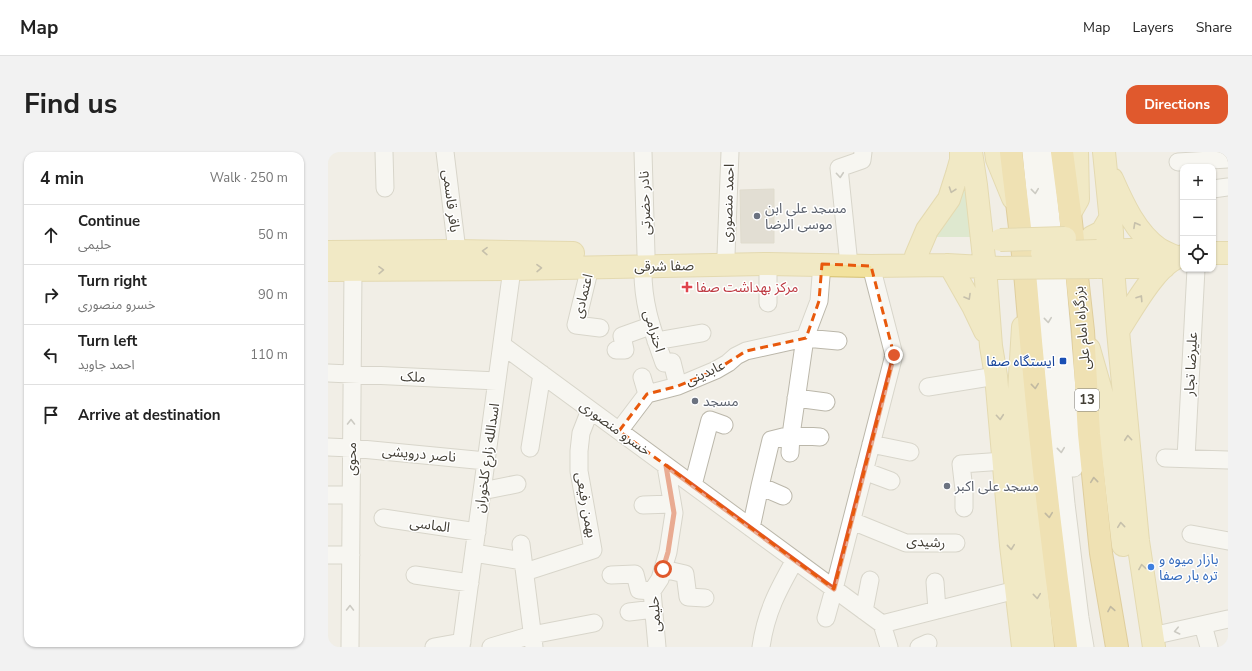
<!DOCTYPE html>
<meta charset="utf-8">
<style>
:root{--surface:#fff;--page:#f2f2f2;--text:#222;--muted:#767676;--line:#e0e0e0;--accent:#e0592d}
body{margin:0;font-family:"Nunito Sans","Noto Sans Arabic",sans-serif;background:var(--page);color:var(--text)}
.controls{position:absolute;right:12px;top:12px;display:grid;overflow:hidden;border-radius:8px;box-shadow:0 1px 3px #0004}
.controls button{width:36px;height:36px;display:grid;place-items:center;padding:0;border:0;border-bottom:1px solid var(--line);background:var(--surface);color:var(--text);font:20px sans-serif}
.stop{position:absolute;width:12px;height:12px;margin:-9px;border:3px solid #e0592d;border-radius:50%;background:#fff}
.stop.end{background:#e0592d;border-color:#fff;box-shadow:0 1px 4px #0008}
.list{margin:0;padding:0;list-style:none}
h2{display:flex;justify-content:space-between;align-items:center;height:52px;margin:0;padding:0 16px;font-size:17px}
h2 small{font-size:13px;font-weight:400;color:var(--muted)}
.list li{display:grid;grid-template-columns:26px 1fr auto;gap:12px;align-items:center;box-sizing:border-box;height:60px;padding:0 16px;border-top:1px solid var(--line)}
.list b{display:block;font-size:15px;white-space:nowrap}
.list p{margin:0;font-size:13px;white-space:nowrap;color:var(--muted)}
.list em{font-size:13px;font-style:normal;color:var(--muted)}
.icon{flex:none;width:22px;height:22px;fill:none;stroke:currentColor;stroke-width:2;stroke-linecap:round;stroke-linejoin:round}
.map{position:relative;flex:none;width:900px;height:495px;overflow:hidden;border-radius:12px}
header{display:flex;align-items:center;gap:24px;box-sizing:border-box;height:56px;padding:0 20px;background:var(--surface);border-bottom:1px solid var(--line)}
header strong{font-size:19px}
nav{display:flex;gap:22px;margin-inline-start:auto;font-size:14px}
.intro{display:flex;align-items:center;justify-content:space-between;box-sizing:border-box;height:96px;padding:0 24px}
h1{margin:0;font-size:28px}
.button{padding:10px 18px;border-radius:12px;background:var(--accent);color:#fff;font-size:14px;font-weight:700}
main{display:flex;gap:24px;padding:0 24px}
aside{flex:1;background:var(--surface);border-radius:12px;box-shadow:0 1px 3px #0004}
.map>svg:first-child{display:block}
</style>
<header>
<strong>Map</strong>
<nav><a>Map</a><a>Layers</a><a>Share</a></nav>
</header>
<div class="intro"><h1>Find us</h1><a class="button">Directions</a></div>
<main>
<aside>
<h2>4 min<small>Walk · 250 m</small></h2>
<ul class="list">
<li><svg class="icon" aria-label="ahead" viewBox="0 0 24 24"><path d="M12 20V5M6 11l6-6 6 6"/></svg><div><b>Continue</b><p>حلیمی</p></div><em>50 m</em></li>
<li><svg class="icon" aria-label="right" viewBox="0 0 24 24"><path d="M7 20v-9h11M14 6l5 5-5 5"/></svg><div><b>Turn right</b><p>خسرو منصوری</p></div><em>90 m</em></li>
<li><svg class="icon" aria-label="left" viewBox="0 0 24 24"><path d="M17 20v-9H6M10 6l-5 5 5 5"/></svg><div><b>Turn left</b><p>احمد جاوید</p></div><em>110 m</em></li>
<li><svg class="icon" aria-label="arrive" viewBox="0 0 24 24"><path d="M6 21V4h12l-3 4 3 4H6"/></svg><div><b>Arrive at destination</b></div></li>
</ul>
</aside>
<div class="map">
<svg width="900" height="495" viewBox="0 0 900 495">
<rect width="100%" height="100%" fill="#f1eee6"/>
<path fill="#c8e1b3" d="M 637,25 L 646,85 L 603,85 Z"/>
<path fill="#d1cbbd" stroke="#cbc3b1" d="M 446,37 L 446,91 L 413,91 L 412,38 Z"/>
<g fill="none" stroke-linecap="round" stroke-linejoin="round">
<defs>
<path id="minor" d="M 56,0 L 57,36
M 117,0 L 129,99
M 315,0 L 318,102
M 703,0 L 738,352 L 752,466 L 757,495
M 716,0 L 730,134 L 746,316
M 850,10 L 900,7
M 885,37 L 900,35
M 398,103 L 402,0
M 520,103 L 511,16 L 534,8 L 535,0
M 315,114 C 314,151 324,177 336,211 L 344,210 L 350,234
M 262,115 L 248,173 L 272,176
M 440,151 L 440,112
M 328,189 L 374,181
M 174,193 L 554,472 L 561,495
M 288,198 L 297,198 L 294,184 L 322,174
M 0,221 L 169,229
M 314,225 L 319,242
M 600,235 L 668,224
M 468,246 L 498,250
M 291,279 L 319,242 L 350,234 L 388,218 L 400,211 L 408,204 L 418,199 L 477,186 L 491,149 L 494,112
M 543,292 L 582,300
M 0,295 L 23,296 L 158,309
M 202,296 L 214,222
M 462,301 L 463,283 L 492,285
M 837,306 L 900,308
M 858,306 L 868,117
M 536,319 L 563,329
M 365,333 L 382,268 L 396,273
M 432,334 L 455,344
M 154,339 L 189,332
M 0,343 L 23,343
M 315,353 L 344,352
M 636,356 L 636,338 L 633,312 L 676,309
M 55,366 L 149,380
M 524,369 L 578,391 L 628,391
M 423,376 L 432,334 L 443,288 L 463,283 L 477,186 L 510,189
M 863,382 L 900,389
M 193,392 L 206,495
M 146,401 L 195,409
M 0,403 L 23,403
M 335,417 L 357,422 L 360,445 L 377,446
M 197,420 L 265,398 L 251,319 L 251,299 L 253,281 L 262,258
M 87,423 L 142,431
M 283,423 L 307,422 L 311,438 L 324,439
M 607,430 L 609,458
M 536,459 L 542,428
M 301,460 L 326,457
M 498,466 L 506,437 L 566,203 L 543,114
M 554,472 L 688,438
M 875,473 L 881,495
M 824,484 L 900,467
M 22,495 L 25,118
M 106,495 L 134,490
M 133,495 L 184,117
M 163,495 L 204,483 L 266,471
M 329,495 L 324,439 L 332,427 L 340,400 L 346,361 L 338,314
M 433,495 C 438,460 450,438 467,408
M 591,495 L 600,491"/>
<path id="major" d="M 643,0 L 648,33 L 657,115 L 663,194 L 668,224 L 683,393 L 695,495
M 668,0 L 669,7 L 685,46
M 776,0 L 784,80 L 785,116 L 790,179 L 810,389 L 826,495
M 784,27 C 795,52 808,81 831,97 C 836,100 843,103 848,105
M 742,61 L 750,47 L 749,0
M 764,85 L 774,80 L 783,65
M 771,99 L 831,97
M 0,100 L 129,99 L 245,101
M 885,101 L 900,101
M 588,104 L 599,78 L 621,47 L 629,22 L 633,8 L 633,0
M 619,113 L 624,117 L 645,154 L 657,179
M 771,115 L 836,115
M 0,118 L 184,117 L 440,112 L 543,114 L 619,113 L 673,116
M 695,175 L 691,240 L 698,338 L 715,495
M 790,179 C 804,158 830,108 855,104
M 761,197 L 775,246 L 786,314 L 795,393"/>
<path id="highway" d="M 683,0 C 688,44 694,88 698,132 C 708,253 721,374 738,495
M 734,0 L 742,61 L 755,179 L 761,282 L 773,401 L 789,495"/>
</defs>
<use href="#minor" stroke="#bbb7aa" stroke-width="19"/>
<use href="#major" stroke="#d5c070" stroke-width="24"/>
<use href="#highway" stroke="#caa646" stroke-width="24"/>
<use href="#minor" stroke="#fff" stroke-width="17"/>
<use href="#major" stroke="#f2e29e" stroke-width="22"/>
<use href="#highway" stroke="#edd075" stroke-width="22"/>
<defs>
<path id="major-bridge" d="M 672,88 L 737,86
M 714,101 L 769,99
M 673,116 L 769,115"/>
</defs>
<use href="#major-bridge" stroke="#d5c070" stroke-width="24" stroke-linecap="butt"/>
<use href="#major-bridge" stroke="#f2e29e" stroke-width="22"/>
</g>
<defs><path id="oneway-chevron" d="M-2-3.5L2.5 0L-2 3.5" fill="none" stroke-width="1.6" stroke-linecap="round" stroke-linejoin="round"/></defs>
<g stroke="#a19f9a">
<use href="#oneway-chevron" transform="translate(512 23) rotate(85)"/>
<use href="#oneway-chevron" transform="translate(707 39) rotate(84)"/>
<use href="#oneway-chevron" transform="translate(720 168) rotate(84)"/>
<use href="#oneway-chevron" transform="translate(23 270) rotate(-90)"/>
<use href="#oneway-chevron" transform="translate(733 298) rotate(84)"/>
<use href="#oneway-chevron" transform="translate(22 456) rotate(-90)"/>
<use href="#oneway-chevron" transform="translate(849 479) rotate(167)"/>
</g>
<g stroke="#928865">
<use href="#oneway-chevron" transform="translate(624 38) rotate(109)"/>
<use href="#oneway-chevron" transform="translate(808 73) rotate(-119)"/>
<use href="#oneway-chevron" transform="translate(157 99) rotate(-179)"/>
<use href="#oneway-chevron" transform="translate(211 116) rotate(-1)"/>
<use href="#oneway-chevron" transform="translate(53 118) rotate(-1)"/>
<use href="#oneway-chevron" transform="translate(640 145) rotate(60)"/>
<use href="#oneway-chevron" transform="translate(812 146) rotate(-57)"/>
<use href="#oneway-chevron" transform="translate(672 265) rotate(85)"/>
<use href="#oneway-chevron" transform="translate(800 286) rotate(-95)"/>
<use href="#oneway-chevron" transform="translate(793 373) rotate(-96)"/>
<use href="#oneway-chevron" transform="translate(683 395) rotate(84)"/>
<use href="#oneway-chevron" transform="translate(814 415) rotate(-99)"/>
<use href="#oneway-chevron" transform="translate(709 444) rotate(84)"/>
</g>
<g stroke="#87794f">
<use href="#oneway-chevron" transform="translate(707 234) rotate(84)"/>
<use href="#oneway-chevron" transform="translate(766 328) rotate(-96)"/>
<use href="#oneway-chevron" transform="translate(721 363) rotate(84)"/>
<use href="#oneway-chevron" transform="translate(783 457) rotate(-100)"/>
</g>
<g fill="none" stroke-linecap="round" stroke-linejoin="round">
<path stroke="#e0592d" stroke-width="5" d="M 335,417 L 340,400 L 346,361 L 338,314 L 506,437 L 566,203"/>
</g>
<path d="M0 0H900V495H0ZM 494,112 L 543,114 L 566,203 L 506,437 L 291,279 L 319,242 L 350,234 L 388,218 L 418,199 L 478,186 L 491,149 Z" fill="#f1eee6" fill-opacity=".55" fill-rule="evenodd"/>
<path fill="none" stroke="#e8590c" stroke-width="3" stroke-dasharray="8 5" stroke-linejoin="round" d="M 494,112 L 543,114 L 566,203 L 506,437 L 291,279 L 319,242 L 350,234 L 388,218 L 418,199 L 478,186 L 491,149 Z"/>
<g fill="#6b7280" stroke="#fff" stroke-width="1.5">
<circle cx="429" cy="64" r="4"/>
<circle cx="367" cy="249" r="4"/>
<circle cx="619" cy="334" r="4"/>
</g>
<path fill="#e0444e" stroke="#fff" stroke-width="1.5" d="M357 129h4v4h4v4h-4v4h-4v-4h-4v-4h4z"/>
<rect fill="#1a4fb4" stroke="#fff" stroke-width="1.5" x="731" y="205" width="8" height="8" rx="2"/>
<circle fill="#3f7fe0" stroke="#fff" stroke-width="1.5" cx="823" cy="415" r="4"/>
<g text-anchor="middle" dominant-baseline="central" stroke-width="3" stroke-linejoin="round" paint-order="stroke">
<rect fill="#fff" stroke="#7b7972" stroke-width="1" x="747" y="237" width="24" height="22" rx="3"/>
<g font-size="13" font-weight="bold" fill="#433f36">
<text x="759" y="248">13</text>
</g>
<g font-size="14" fill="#433f36" stroke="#fff">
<text transform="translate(123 49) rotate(83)">باقر قاسمی</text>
<text transform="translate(317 51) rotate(-92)">نادر حضرتی</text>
<text transform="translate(400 51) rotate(-88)">احمد منصوری</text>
<text transform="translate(336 114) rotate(-1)">صفا شرقی</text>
<text transform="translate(255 144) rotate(-76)">اعتمادی</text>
<text transform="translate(754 176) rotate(-95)">بزرگراه امام علی</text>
<text transform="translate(326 179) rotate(73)">احترامی</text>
<text transform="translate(863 212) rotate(-87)">علیرضا تجار</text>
<text transform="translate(377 221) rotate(-25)">عابدینی</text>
<text transform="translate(85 225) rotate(3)">ملک</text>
<text transform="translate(287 276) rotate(36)">خسرو منصوری</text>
<text transform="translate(91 302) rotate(5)">ناصر درویشی</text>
<text transform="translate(159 306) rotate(-82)">اسدالله زارع کلخوران</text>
<text transform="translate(23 307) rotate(-90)">محوی</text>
<text transform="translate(258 353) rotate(80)">بهمن رفیعی</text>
<text transform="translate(102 373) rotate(8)">الماسی</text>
<text transform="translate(598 390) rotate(3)">رشیدی</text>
<text transform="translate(327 462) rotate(-94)">حلیمی</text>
</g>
<g font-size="14" fill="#5b616d" stroke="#fff" text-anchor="start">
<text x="437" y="56">مسجد علی ابن<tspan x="437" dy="16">موسی الرضا</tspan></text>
<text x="375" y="249">مسجد</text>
<text x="627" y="334">مسجد علی اکبر</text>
</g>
<g font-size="14" fill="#be3a42" stroke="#fff" text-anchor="start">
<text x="368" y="135">مرکز بهداشت صفا</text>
</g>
<g font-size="14" fill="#164399" stroke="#fff" text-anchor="end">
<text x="727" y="209">ایستگاه صفا</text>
</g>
<g font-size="14" fill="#366cbe" stroke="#fff" text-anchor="start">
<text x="831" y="407">بازار میوه و<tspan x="831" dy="16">تره بار صفا</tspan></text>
</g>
</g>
</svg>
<div class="controls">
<button>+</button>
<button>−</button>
<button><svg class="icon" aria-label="locate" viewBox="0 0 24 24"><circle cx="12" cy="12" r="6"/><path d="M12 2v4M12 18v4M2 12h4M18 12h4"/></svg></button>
</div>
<div class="stop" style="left:335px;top:417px"></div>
<div class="stop end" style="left:566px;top:203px"></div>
</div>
</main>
